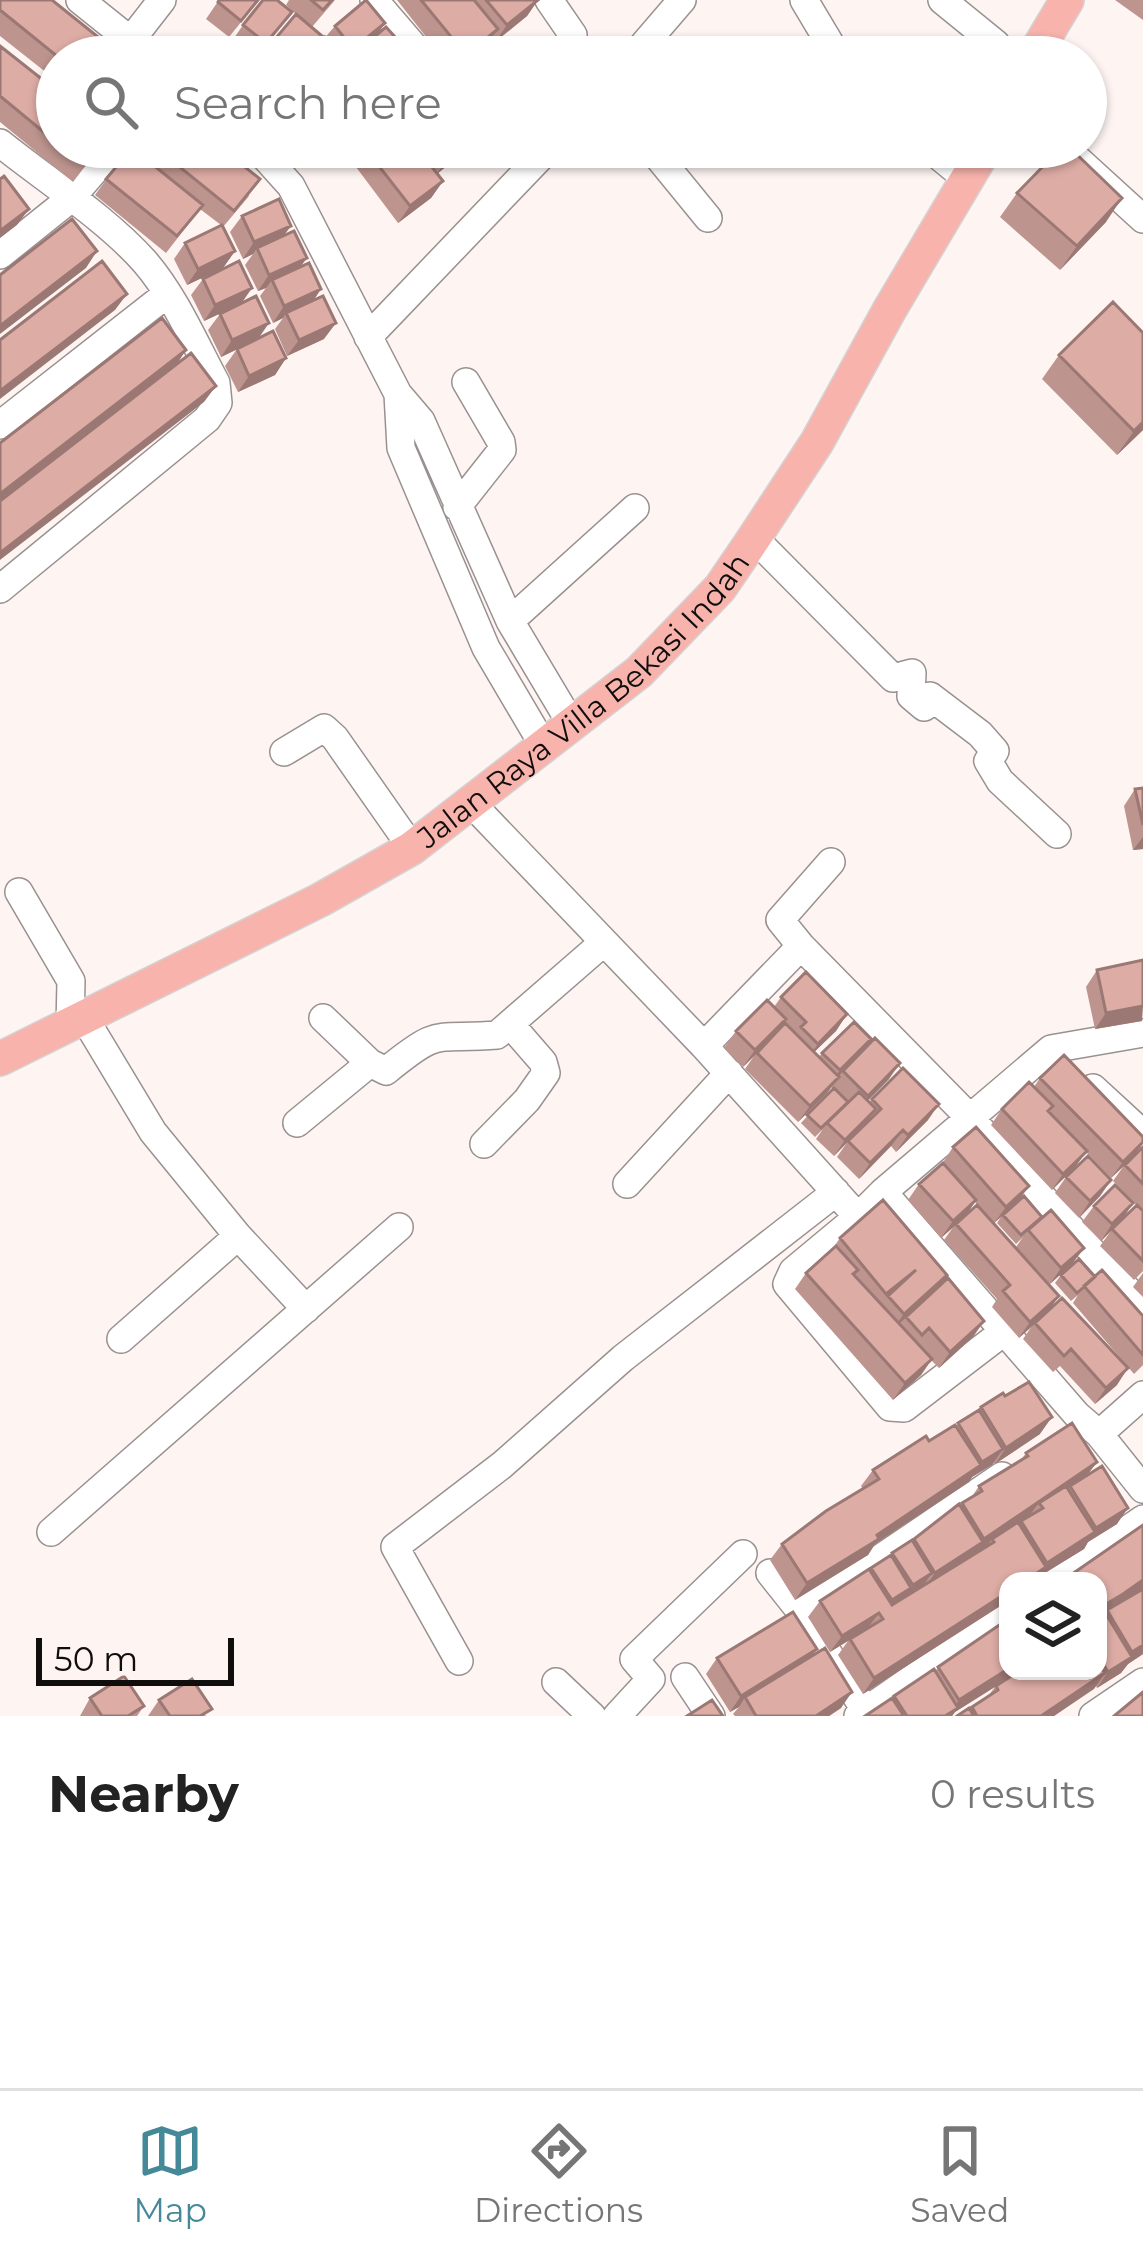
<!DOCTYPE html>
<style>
:root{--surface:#fff;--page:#f6f6f6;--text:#222;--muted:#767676;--line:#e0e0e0;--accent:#458898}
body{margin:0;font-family:Montserrat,sans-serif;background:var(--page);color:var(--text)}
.controls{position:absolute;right:36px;bottom:36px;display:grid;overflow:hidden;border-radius:24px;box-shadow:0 3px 9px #0004}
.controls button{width:108px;height:108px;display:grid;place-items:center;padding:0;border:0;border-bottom:3px solid var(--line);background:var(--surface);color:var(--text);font:60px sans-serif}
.scale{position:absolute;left:36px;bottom:30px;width:198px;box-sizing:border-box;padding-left:12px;border:6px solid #100d0d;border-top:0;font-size:33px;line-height:42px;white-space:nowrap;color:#100d0d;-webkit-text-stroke:9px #fef5f3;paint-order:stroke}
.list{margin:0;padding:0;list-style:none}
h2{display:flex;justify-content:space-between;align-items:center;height:156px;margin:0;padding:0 48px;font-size:51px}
h2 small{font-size:39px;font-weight:400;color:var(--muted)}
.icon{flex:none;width:66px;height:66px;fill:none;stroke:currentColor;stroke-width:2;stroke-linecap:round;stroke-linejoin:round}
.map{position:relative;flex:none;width:1143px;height:1716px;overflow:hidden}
.search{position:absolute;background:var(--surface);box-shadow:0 3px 9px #0004;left:36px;right:36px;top:36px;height:132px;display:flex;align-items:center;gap:30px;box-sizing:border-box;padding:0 42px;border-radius:66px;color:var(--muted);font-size:45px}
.sheet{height:372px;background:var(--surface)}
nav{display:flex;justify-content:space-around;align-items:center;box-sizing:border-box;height:168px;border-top:3px solid var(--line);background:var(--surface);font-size:33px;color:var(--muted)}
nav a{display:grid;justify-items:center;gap:6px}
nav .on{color:var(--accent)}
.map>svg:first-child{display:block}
</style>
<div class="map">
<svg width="1143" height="1716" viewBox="0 0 1143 1716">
<rect width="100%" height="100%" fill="#fef5f3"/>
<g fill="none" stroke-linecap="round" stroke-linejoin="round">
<defs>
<path id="minor" d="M 80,0 L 151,57
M 374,0 L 423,57
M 549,0 L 573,35 L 571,43 L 559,57
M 804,0 L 838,57
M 942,0 L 996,44
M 131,40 L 162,0
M 633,57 L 682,0
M 0,143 C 46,180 106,218 145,262 C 175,297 194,342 216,383 L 218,403 L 207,419 L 0,589
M 256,147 L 291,186 L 398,394 L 421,421 L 510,621 L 572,725
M 650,147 L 708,218
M 928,147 L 968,180
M 1064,147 L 1143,219
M 0,255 L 70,199 L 115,147
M 368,337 L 550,147
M 398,394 L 401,448 L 486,648 L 545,748
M 0,425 L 167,294
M 457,507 L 502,450 L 501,442 L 466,382
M 754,538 L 893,678 L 912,673 L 911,696 L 924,707 L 930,696 L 980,734 L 995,751 L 988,761 L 1000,781 L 1057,834
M 510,621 L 635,508
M 284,752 L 324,728 L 335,738 L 412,848
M 472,804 L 704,1046 L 858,1217 L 883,1192 L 1077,1415 L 1099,1434 L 1143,1489
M 19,892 L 71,981 L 70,1026
M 801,946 L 780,920 L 831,862
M 323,1018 L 370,1063
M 85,1019 L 153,1132 L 238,1236 L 306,1309
M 704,1046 L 801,946 L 971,1119 L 1143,1307
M 1093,1088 L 1143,1134
M 297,1123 L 370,1063 L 386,1071 C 441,1026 433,1040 497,1035 L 604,942
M 484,1144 L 527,1100 L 546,1073 L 543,1062 L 510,1024
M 627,1184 L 729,1073
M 883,1192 L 1051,1049 L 1143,1033
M 858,1217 L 793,1271 L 787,1284 L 890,1407 L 904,1408 L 1006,1330
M 121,1339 L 238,1236
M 1099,1434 L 1143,1395
M 51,1532 L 399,1227
M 770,1573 L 801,1612
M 1053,1581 L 1143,1519
M 459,1661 L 395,1547 L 502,1465 L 623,1358 L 836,1192
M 685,1677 L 711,1716
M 556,1682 L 592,1716
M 866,1711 L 801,1612 L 1002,1476
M 617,1716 L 651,1679 L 634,1659 L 743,1554
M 858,1716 L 1008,1612
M 1093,1716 L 1143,1682"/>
<g id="major">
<path d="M 1033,57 L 1067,0"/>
<path id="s1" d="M 0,1059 L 320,900 L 412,848 L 639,672 L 720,588 L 754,538 L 817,442 L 890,309 L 986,147"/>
</g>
</defs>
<use href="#minor" stroke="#999190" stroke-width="30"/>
<use href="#major" stroke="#d4d3d3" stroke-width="36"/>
<use href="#minor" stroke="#fff" stroke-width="27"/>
<use href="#major" stroke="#f7b3ac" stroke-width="33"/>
</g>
<path fill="#be948e" d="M 0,0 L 57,57 L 57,81 L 0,36 Z
M 219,0 L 259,0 L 229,37 L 206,19 Z
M 289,0 L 335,0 L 312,27 L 322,36 L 307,57 L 262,57 L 296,14 L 286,5 Z
M 397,0 L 538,0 L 527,16 L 495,42 L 492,37 L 486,46 L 472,57 L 442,57 Z
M 1115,0 L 1143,0 L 1143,20 Z
M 292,12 L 257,57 L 252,57 L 232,41 L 243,25 Z
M 385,23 L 378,34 L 406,49 L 400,57 L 308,57 L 335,26 Z
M 0,46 L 57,91 L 57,147 L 100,147 L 73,182 L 0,122 Z
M 130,147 L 220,147 L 249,196 L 223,227 L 235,251 L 223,268 L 187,285 L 174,259 L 185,243 L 221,225 L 200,209 L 166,253 L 95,195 Z
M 347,147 L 469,147 L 437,174 L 443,181 L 431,198 L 398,223 L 344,151 Z
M 1017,193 L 1106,222 L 1060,270 L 1000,217 Z
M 242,216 L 284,236 L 301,266 L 324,339 L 287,356 L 275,329 L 283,318 L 273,323 L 260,296 L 266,288 L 258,291 L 245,265 L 253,254 L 243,259 L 230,232 Z
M 203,279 L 241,304 L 258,339 L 286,358 L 275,375 L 238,392 L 225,366 L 237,349 L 242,347 L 221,357 L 208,330 L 220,314 L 225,311 L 204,321 L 191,295 Z
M 1059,355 L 1143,430 L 1117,455 L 1042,379 Z
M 1143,788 L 1143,849 L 1133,850 L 1124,806 L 1135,789 Z
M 1097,970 L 1142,1021 L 1095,1029 L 1086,987 Z
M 781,997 L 847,1014 L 836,1031 L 814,1052 L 819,1057 L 822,1053 L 871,1039 L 861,1053 L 889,1079 L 868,1101 L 869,1102 L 872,1099 L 928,1120 L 896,1152 L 891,1146 L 859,1179 L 837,1157 L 848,1141 L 864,1125 L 834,1156 L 816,1139 L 823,1129 L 815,1137 L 801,1123 L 833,1089 L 831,1087 L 842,1073 L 827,1093 L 798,1122 L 745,1069 L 754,1056 L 743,1067 L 724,1048 L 736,1031 L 774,1007 Z
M 1040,1078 L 1143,1143 L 1135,1154 L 1143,1147 L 1143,1271 L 1134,1280 L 1100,1246 L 1111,1231 L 1101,1241 L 1082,1222 L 1094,1206 L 1123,1219 L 1136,1205 L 1113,1181 L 1123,1167 L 1111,1178 L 1086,1152 L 1075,1167 L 1052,1190 L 991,1125 L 1002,1109 L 1034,1087 Z
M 953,1147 L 1018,1201 L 1084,1248 L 1072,1264 L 1050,1284 L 1016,1247 L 1023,1237 L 1016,1244 L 997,1223 L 1001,1217 L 994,1223 L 975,1202 L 967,1214 L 1117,1385 L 1095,1404 L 1060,1366 L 1053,1372 L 1023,1339 L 1032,1326 L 1019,1338 L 992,1307 L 997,1299 L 944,1240 L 954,1226 L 941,1238 L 908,1200 L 919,1184 L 942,1164 Z
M 1066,1177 L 1111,1180 L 1100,1196 L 1079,1218 L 1055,1193 Z
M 840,1238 L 947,1275 L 938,1288 L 973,1337 L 939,1368 L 931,1360 L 921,1375 L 893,1400 L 795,1289 L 806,1273 L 831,1251 Z
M 1143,1273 L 1143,1297 L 1133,1287 Z
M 1061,1275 L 1095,1277 L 1143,1316 L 1143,1365 L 1134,1374 L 1073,1303 L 1078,1295 L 1071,1301 L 1055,1283 Z
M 981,1407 L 1040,1434 L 995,1464 L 994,1463 L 972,1477 L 969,1482 L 875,1544 L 868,1555 L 795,1600 L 770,1560 L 782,1544 L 863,1489 L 861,1486 L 873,1470 L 956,1426 Z
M 1026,1453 L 1097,1462 L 1087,1475 L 1117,1524 L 1088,1542 L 1084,1549 L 1040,1576 L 1037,1581 L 1008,1581 L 1008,1601 L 863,1694 L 838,1655 L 848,1641 L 830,1652 L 808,1617 L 820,1601 L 912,1541 L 971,1498 L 979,1486 L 1021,1460 Z
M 1143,1525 L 1143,1588 L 1135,1594 L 1143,1654 L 1128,1664 L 1121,1673 L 1097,1688 L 1096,1686 L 1054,1716 L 957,1716 L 988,1696 L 995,1687 L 955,1712 L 952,1716 L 865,1716 L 894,1696 L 935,1672 L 938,1667 L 1008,1671 L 1098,1671 L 1098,1619 Z
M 812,1656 L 841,1708 L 829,1716 L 735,1716 L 733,1714 L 739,1707 L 730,1712 L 706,1674 L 717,1658 Z
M 90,1698 L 144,1706 L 137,1716 L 80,1716 Z
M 159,1700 L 207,1716 L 148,1716 Z"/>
<path fill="#9b7874" d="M 538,0 L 527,16 L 495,42 L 507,25 Z
M 385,23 L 374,39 L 352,57 L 347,57 L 353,49 Z
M 498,29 L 486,46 L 472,57 L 464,57 Z
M 461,147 L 469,147 L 436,175 L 447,159 Z
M 443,181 L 431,198 L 398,223 L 410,206 Z
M 1122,198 L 1106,222 L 1060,270 L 1077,246 Z
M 29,209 L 17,225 L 0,238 L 0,231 Z
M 291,226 L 279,242 L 257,248 L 253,254 L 243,259 L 254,242 Z
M 97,251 L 86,268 L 0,334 L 0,326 Z
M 235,251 L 223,268 L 187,285 L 198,269 Z
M 307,258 L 295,274 L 272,280 L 266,288 L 258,291 L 269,275 Z
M 252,288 L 241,304 L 204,321 L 215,305 Z
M 321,289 L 310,306 L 286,313 L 283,318 L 273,323 L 284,306 Z
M 127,294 L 115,310 L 0,399 L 0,391 Z
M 269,323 L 258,339 L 221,357 L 232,340 Z
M 336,323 L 324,339 L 287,356 L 299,340 Z
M 186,350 L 175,367 L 0,502 L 0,494 Z
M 286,358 L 275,375 L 238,392 L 249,376 Z
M 216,386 L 204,402 L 0,560 L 0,553 Z
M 1143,422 L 1143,430 L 1117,455 L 1134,431 Z
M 1143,837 L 1143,849 L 1133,850 Z
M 1143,1006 L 1142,1021 L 1095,1029 L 1106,1013 Z
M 847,1014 L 836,1031 L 806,1060 L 818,1044 Z
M 786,1019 L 774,1036 L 743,1067 L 755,1050 Z
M 871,1039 L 859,1055 L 829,1086 L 840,1070 Z
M 900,1063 L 889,1079 L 856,1112 L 868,1096 Z
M 839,1077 L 827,1093 L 798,1122 L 810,1106 Z
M 939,1104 L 928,1120 L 896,1152 L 908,1135 Z
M 876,1109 L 864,1125 L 834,1156 L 845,1140 Z
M 903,1130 L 891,1146 L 859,1179 L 870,1163 Z
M 1143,1143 L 1134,1156 L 1111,1178 L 1123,1162 Z
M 1087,1151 L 1075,1167 L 1052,1190 L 1063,1174 Z
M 1111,1180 L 1100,1196 L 1079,1218 L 1090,1201 Z
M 1029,1186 L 1017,1203 L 994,1223 L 1006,1207 Z
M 976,1200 L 965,1217 L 941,1238 L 953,1221 Z
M 1133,1203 L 1122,1220 L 1101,1241 L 1112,1224 Z
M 1084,1248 L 1072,1264 L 1050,1284 L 1061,1268 Z
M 947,1275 L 936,1291 L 892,1330 L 904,1314 Z
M 1059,1296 L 1048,1312 L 1019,1338 L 1030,1322 Z
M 984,1321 L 973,1337 L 939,1368 L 950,1352 Z
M 932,1359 L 921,1375 L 893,1400 L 905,1383 Z
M 1128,1368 L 1117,1385 L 1095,1404 L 1106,1388 Z
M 1052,1417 L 1040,1434 L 995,1464 L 1006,1448 Z
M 1003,1449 L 992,1465 L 972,1477 L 969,1482 L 875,1544 L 868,1555 L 795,1600 L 807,1583 Z
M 1097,1462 L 1085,1478 L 1070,1486 L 1067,1491 L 1039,1503 L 1029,1516 L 993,1542 L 992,1539 L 987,1546 L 924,1589 L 935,1573 L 981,1544 L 984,1539 Z
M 1128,1508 L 1117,1524 L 1088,1542 L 1084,1549 L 1040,1576 L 1037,1581 L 1025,1581 L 1041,1570 L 1047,1563 L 1092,1535 L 1096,1528 Z
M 932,1573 L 920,1590 L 880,1617 L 892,1600 Z
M 1143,1580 L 1143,1588 L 1112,1610 L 1107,1610 L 1098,1618 L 1098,1609 Z
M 1008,1592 L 1008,1601 L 863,1694 L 874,1678 Z
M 879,1613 L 867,1629 L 830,1652 L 842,1636 Z
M 1143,1645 L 1143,1654 L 1128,1664 L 1121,1673 L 1097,1688 L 1108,1672 L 1126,1661 L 1132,1652 Z
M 817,1649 L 805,1666 L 745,1697 L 739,1707 L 730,1712 L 741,1696 Z
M 1008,1669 L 1008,1671 L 1020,1671 L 955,1712 L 952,1716 L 945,1716 L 950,1713 L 959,1700 Z
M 1105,1673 L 1094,1689 L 1054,1716 L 1041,1716 Z
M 852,1692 L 841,1708 L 829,1716 L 816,1716 Z"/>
<path fill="#ddaca5" stroke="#9b7874" stroke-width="3" d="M 0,0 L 52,0 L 123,57 L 58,57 L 0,10 Z
M 219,0 L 258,0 L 241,21 L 218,2 Z
M 263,0 L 277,0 L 292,12 L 266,43 L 243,25 Z
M 311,0 L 332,0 L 323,10 Z
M 366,0 L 385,23 L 353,49 L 335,26 Z
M 421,0 L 474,0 L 498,29 L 466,55 Z
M 486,0 L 538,0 L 507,25 Z
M 296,14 L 322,36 L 304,57 L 284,57 L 270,45 Z
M 386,27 L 406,49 L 396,57 L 359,57 L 355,53 Z
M 325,37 L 348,57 L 308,57 Z
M 0,46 L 57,91 L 57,143 L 0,96 Z
M 62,147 L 99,147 L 84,165 Z
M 155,147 L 220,147 L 260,179 L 234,211 Z
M 364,147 L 416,147 L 443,181 L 410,206 Z
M 437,147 L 461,147 L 447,159 Z
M 1062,147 L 1069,147 L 1122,198 L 1077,246 L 1017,193 Z
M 132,148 L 203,205 L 177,236 L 106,179 Z
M 4,176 L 29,209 L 0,231 L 0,179 Z
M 279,199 L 291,226 L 254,242 L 242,216 Z
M 72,219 L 97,251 L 0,326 L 0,275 Z
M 222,225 L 235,251 L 198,269 L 185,243 Z
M 294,231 L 307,258 L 269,275 L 257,248 Z
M 102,261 L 127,294 L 0,391 L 0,340 Z
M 239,261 L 252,288 L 215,305 L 203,279 Z
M 309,263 L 321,289 L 284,306 L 272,280 Z
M 256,296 L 269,323 L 232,340 L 220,314 Z
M 323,296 L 336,323 L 299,340 L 286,313 Z
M 1113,302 L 1143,333 L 1143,422 L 1134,431 L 1059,355 Z
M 162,318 L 186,350 L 0,494 L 0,443 Z
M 273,331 L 286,358 L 249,376 L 237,349 Z
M 191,353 L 216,386 L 0,553 L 0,501 Z
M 1143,788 L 1143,825 L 1135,789 Z
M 1143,960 L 1143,1006 L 1106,1013 L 1097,970 Z
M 806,972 L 847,1014 L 818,1044 L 801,1027 L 806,1022 L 781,997 Z
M 767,1000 L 786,1019 L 755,1050 L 736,1031 Z
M 854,1022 L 871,1039 L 840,1070 L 822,1053 Z
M 785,1023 L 839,1077 L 810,1106 L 757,1053 Z
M 875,1038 L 900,1063 L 868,1096 L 843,1071 Z
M 1064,1055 L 1143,1137 L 1143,1142 L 1123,1162 L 1040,1078 Z
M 903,1068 L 939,1104 L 908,1135 L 903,1130 L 870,1163 L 848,1141 L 881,1109 L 872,1099 Z
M 1029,1082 L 1053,1106 L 1048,1111 L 1087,1151 L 1063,1174 L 1002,1109 Z
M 834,1088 L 848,1102 L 821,1128 L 807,1115 Z
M 859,1092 L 876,1109 L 845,1140 L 827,1123 Z
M 976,1127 L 1029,1186 L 1006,1207 L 953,1147 Z
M 1143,1147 L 1143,1184 L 1125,1165 Z
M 1088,1156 L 1111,1180 L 1090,1201 L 1066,1177 Z
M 943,1163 L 976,1200 L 953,1221 L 919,1184 Z
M 1115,1185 L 1133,1203 L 1112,1224 L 1094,1206 Z
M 1024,1196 L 1042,1217 L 1021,1235 L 1003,1215 Z
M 883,1200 L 947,1275 L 904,1314 L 888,1296 L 916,1270 L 886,1294 L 840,1238 Z
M 977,1205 L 1059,1296 L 1030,1322 L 1003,1291 L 1010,1285 L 956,1224 Z
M 1137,1205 L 1143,1211 L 1143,1261 L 1112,1229 Z
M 1051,1210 L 1084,1248 L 1061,1268 L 1028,1230 Z
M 836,1246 L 858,1270 L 853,1274 L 932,1359 L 905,1383 L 806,1273 Z
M 1079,1259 L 1095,1277 L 1077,1293 L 1061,1275 Z
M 1102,1270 L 1143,1316 L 1143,1355 L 1084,1286 Z
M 948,1278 L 984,1321 L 950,1352 L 929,1328 L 922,1335 L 906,1317 Z
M 1062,1298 L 1128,1368 L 1106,1388 L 1071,1349 L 1064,1356 L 1035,1323 Z
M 1029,1382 L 1052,1417 L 1006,1448 L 981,1407 L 1003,1393 L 1005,1396 Z
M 979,1410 L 1003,1449 L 982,1462 L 958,1423 Z
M 1072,1423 L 1097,1462 L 984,1539 L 962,1503 L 982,1491 L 979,1486 L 1028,1456 L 1026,1453 Z
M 955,1425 L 981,1465 L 877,1535 L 879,1539 L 807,1583 L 782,1544 L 826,1511 L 879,1479 L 873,1470 L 926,1436 L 929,1441 Z
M 1102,1466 L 1128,1508 L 1096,1528 L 1070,1486 Z
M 1066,1486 L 1095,1532 L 1047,1563 L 1021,1521 L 1043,1508 L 1039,1503 Z
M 959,1504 L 983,1542 L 935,1573 L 914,1539 Z
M 1018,1522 L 1046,1567 L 1025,1581 L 1008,1581 L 1008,1592 L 874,1678 L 850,1639 L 883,1619 L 879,1613 L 842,1636 L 820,1601 L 869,1569 L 892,1605 L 994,1542 L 992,1539 Z
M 1143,1525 L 1143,1580 L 1123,1594 L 1098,1609 L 1098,1581 L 1062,1581 Z
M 912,1540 L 932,1573 L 913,1585 L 892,1553 Z
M 891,1555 L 911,1588 L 892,1600 L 871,1568 Z
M 1143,1589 L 1143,1645 L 1132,1652 L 1107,1610 Z
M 793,1612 L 817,1649 L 741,1696 L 717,1658 Z
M 1106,1614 L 1132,1657 L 1108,1672 L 1098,1655 L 1098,1619 Z
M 1008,1619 L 1008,1669 L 959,1700 L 938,1667 Z
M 825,1648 L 852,1692 L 816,1716 L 756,1716 L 745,1697 Z
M 1098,1661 L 1105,1673 L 1041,1716 L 977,1716 L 972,1707 L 998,1690 L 996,1686 L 1019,1671 L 1098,1671 Z
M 934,1669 L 958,1708 L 945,1716 L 907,1716 L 894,1696 Z
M 124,1676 L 144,1706 L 128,1716 L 102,1716 L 90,1698 Z
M 192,1679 L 212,1709 L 200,1716 L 170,1716 L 159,1700 Z
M 1143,1692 L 1143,1716 L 1114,1716 Z
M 892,1698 L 904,1716 L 865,1716 Z
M 712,1700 L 723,1716 L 687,1716 Z
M 969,1708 L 974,1716 L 957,1716 Z"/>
<g text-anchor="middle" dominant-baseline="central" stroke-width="9" stroke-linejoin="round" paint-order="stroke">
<g font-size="30" fill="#100d0d" stroke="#fef5f3">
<text stroke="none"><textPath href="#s1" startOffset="690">Jalan Raya Villa Bekasi Indah</textPath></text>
</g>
</g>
</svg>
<div class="controls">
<button><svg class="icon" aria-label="layers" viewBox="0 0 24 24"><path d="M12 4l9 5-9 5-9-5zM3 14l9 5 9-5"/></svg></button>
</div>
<div class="scale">50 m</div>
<div class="search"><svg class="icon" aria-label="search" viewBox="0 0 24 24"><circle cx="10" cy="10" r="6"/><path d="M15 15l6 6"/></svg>Search here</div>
</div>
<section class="sheet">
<h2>Nearby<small>0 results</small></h2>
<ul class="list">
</ul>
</section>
<nav>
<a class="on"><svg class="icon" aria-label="map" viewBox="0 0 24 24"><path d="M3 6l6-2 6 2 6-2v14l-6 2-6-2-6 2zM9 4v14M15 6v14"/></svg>Map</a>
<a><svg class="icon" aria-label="directions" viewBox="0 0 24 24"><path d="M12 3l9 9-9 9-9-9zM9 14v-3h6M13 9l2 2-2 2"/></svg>Directions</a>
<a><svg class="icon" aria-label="saved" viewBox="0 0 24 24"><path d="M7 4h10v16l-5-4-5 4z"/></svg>Saved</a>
</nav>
